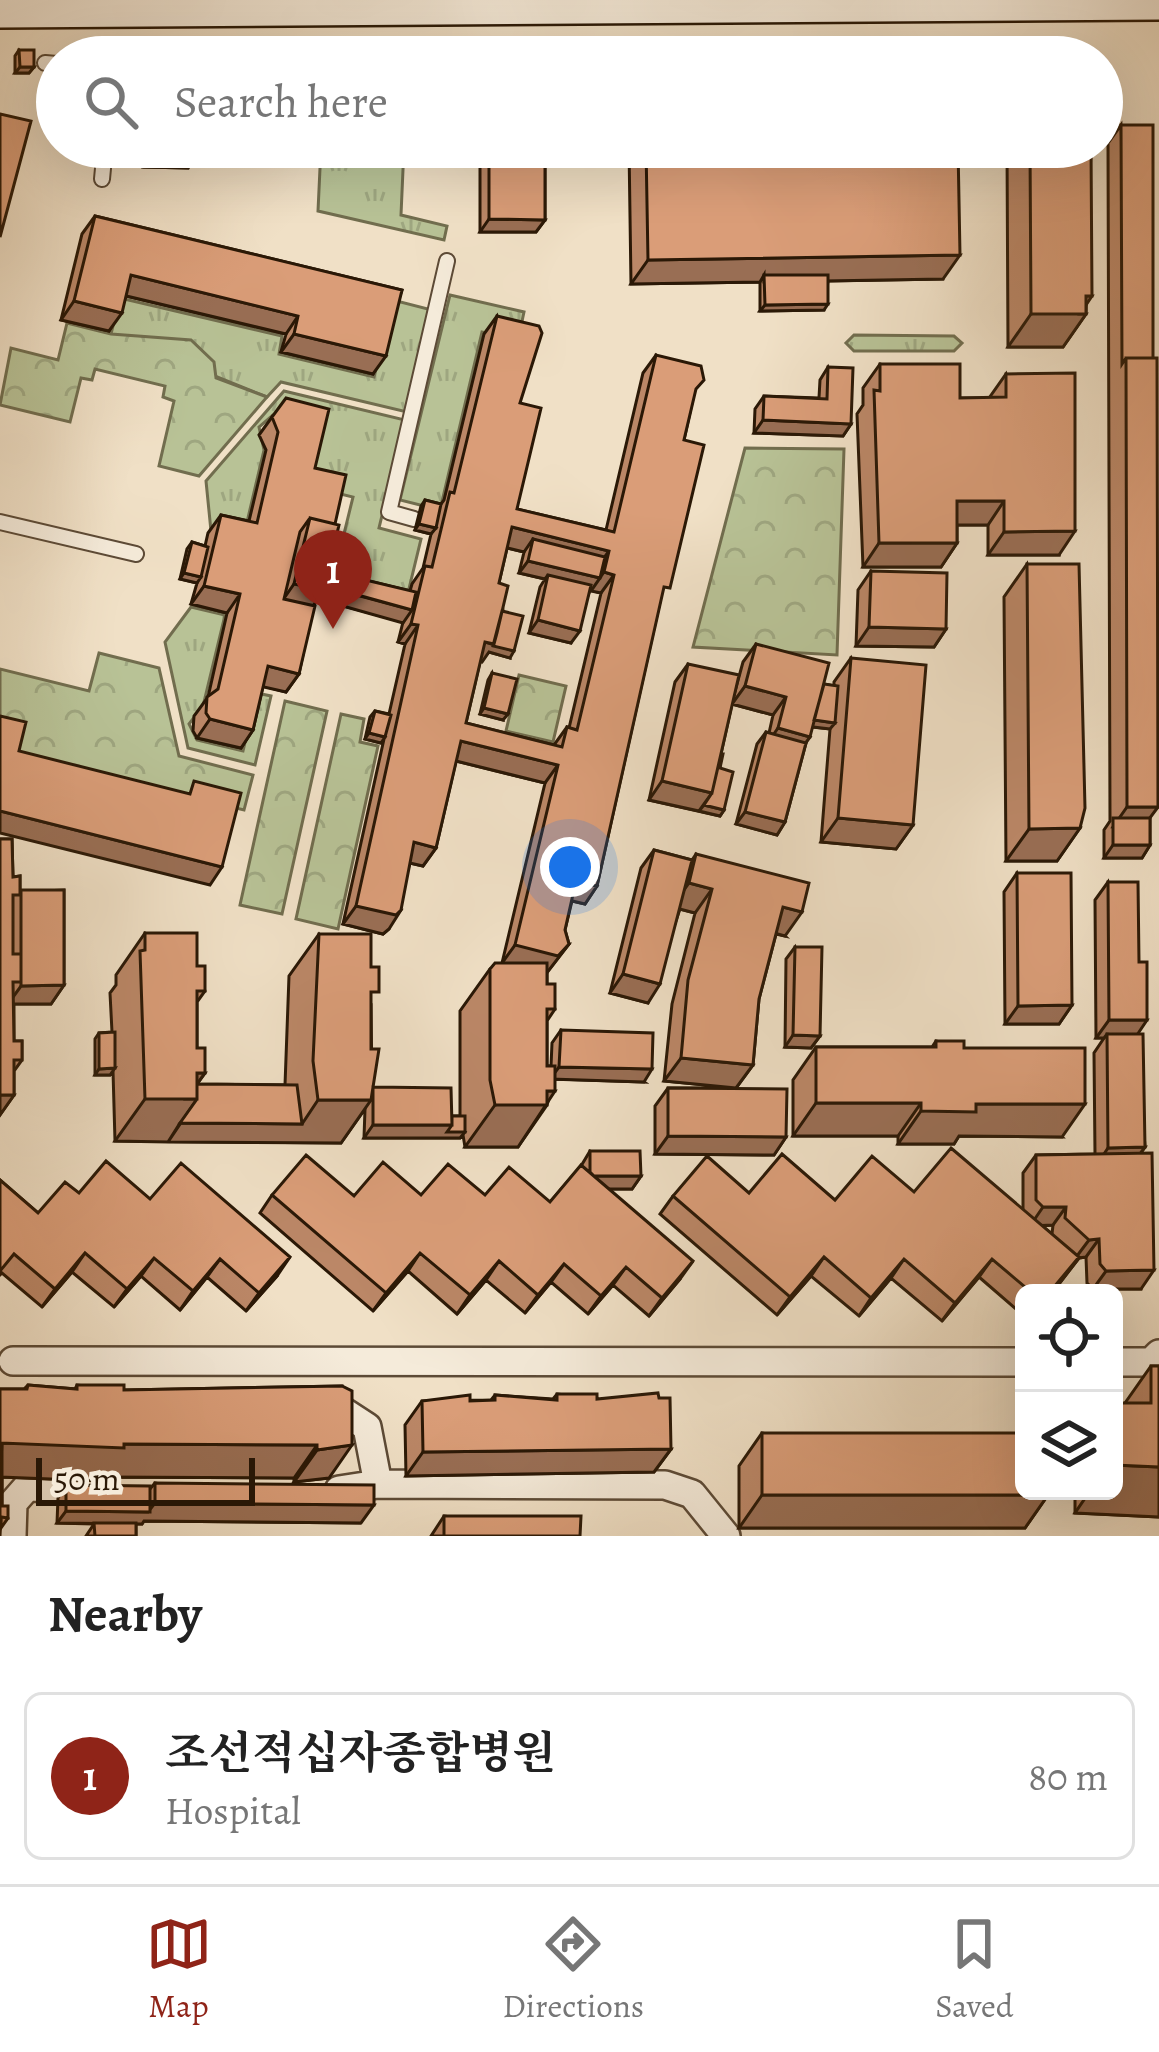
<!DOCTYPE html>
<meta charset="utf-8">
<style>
:root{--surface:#fff;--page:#f2f2f2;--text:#222;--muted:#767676;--line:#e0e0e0;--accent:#8f2418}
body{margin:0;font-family:Alegreya,"Noto Serif KR",serif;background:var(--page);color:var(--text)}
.controls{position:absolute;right:36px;bottom:36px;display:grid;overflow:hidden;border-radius:18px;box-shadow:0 12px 48px #0002}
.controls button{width:108px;height:108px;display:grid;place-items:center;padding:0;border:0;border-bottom:3px solid var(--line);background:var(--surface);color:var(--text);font:60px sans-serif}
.scale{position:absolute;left:36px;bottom:30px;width:219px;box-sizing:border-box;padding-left:12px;border:6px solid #2a1806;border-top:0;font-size:33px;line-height:42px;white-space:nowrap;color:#2a1806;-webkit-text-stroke:9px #f5ebda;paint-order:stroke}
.you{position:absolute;left:570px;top:867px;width:42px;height:42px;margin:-30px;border:9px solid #fff;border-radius:50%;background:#1a73e8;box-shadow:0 0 0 18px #1a73e833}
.badge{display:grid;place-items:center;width:78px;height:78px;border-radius:50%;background:var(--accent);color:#fff;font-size:39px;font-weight:700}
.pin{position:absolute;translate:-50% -99px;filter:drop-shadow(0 3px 6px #0008)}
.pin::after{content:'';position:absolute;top:63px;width:42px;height:36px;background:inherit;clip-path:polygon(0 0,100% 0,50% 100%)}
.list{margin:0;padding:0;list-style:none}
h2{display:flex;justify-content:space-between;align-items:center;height:156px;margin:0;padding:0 48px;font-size:51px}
h2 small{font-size:39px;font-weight:400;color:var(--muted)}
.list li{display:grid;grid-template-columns:78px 1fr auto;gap:36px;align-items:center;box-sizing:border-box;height:168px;margin:0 24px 24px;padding:0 24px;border:3px solid var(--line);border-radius:18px}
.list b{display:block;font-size:45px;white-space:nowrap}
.list p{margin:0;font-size:39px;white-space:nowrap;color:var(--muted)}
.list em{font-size:39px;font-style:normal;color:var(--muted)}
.icon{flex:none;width:66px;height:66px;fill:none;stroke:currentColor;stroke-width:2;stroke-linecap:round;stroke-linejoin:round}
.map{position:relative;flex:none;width:1159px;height:1536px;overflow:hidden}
.search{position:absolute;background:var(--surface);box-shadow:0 12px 48px #0002;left:36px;right:36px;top:36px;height:132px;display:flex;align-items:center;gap:30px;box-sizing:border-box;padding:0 42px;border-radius:66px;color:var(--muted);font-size:45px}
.sheet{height:348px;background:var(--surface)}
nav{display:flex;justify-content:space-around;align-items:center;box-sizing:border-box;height:168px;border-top:3px solid var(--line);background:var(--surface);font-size:33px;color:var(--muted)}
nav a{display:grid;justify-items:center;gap:6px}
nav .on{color:var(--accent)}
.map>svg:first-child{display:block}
</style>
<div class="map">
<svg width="1159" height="1536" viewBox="0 0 1159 1536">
<defs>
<pattern id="grass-tufts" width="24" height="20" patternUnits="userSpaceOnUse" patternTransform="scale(3)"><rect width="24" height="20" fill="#b8c296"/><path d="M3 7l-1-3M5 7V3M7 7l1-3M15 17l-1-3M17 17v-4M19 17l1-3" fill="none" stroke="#9ea680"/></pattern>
<pattern id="forest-crowns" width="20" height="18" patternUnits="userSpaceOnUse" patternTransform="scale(3)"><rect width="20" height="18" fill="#b8c296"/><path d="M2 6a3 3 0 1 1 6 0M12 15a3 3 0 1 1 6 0" fill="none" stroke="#9ea680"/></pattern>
</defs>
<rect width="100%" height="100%" fill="#f0e0c6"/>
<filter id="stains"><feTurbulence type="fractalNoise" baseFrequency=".00167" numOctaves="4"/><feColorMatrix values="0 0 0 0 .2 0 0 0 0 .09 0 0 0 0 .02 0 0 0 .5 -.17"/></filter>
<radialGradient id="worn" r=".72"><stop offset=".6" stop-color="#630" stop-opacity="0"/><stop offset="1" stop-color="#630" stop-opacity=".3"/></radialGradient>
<path fill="url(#grass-tufts)" stroke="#716d4e" stroke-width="3" d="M 510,47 L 510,57 L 326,57 L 326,48 Z
M 321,147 L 404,147 L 401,215 L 447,226 L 444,240 L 318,211 Z
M 450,295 L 524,312 L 518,340 L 482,332 L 440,510 L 400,500 Z
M 120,298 L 282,336 L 279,354 L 374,377 L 393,300 L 432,310 L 407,412 L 281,382 L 267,397 L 111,334 Z
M 854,335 L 954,336 L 962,343 L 954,351 L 854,351 L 846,343 Z
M 284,391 L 405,420 L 379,528 L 421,539 L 406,601 L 332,583 L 353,497 L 304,485 L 273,415 L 259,427 L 264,450 L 243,539 L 211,531 L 206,481 Z
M 191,607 L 225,615 L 203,706 L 189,724 L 197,740 L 243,751 L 257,693 L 271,696 L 255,765 L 188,748 L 165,642 Z"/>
<path fill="url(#forest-crowns)" stroke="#716d4e" stroke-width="3" d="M 67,323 L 111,334 L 191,340 L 214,362 L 216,378 L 267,397 L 199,476 L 159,466 L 174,401 L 163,397 L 165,386 L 95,369 L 92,380 L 81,378 L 70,422 L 0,405 L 11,348 L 58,360 Z
M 745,448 L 844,449 L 837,655 L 693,647 Z
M 99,653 L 159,668 L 179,756 L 253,775 L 244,810 L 178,794 L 10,769 L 0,733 L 0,669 L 89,691 Z
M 519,675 L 566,686 L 553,742 L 506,731 Z
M 285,701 L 327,711 L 282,914 L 240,905 Z
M 341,714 L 364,719 L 360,742 L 378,746 L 338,929 L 296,919 Z"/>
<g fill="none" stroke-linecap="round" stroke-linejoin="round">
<defs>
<path id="lane" d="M 45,63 L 57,64
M 102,179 L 105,147
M 414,519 L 389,512 L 447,261
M 0,522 L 136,554"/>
<path id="street" d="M 13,1361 L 1024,1362
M 1114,1362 L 1151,1362 L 1159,1354
M 316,1412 L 344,1412 L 367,1427 L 378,1484
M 339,1490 L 378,1484 L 665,1485 L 692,1494 L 726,1536
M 12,1536 L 13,1503 L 27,1487 L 97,1488"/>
<path id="secondary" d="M 0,8 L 1159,0"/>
</defs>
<use href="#lane" stroke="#5c4a36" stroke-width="18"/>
<use href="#street" stroke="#5c4a36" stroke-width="32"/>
<use href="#secondary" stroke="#2a1806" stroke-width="44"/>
<use href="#lane" stroke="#f5ebda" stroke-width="14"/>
<use href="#street" stroke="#f5ebda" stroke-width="27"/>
<use href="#secondary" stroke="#f5ebda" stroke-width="39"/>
</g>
<path fill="#bb8767" stroke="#2a1806" stroke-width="3" fill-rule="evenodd" d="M 19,50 L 34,67 L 29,73 L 15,73 L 15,56 Z
M 1121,125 L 1150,818 L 1150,845 L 1142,858 L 1104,858 L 1104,830 L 1110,821 L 1108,143 Z
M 145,147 L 192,147 L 188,168 L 144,167 Z
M 480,147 L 545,147 L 545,220 L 536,232 L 480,232 Z
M 629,147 L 958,147 L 943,279 L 828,281 L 824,310 L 760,311 L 760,282 L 631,284 Z
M 1007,147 L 1091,147 L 1086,314 L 1063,347 L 1008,347 Z
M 95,216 L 402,290 L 373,374 L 281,352 L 286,334 L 126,296 L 109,331 L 61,320 L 82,234 Z
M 497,316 L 520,403 L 517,509 L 606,530 L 643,373 L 656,355 L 694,394 L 684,440 L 660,602 L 597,886 L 585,904 L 572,901 L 565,930 L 569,944 L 547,972 L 547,984 L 555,1009 L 547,1021 L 547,1066 L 551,1066 L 552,1043 L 561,1030 L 644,1082 L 555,1079 L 547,1105 L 518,1147 L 465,1147 L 463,1135 L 460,1138 L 364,1138 L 365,1109 L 341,1143 L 115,1141 L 113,1071 L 110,1075 L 95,1075 L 95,1039 L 99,1033 L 112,1032 L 110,993 L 116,985 L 116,975 L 145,933 L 197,966 L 205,991 L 197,1002 L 197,1048 L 205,1073 L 197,1084 L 285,1085 L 289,976 L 319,934 L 371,1004 L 372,1089 L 452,1116 L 460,1116 L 460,1011 L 490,969 L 502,963 L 545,783 L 456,761 L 436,848 L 423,866 L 410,863 L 389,929 L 383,934 L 343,924 L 384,739 L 381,743 L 365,739 L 370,717 L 375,711 L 389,714 L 405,644 L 398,642 L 403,622 L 318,599 L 313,606 L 299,674 L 286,692 L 263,686 L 253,730 L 241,748 L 197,738 L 193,731 L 194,716 L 208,697 L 227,613 L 191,604 L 197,583 L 180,579 L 187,549 L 192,542 L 205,546 L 208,533 L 221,515 L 249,521 L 266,450 L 259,435 L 272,417 L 315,468 L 335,524 L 328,571 L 410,591 L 412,584 L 423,568 L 431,534 L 415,530 L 421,506 L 425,500 L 441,504 L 444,500 L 484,334 ZM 507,548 L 524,552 L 519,573 L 545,579 L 540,587 L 529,633 L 571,643 L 590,590 L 601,593 L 569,728 L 567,727 L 554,745 L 466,723 L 480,662 L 489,652 L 510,658 L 499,583 Z
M 880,364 L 960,398 L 989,398 L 1006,374 L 1059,555 L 988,555 L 988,525 L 957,525 L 957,543 L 941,567 L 863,567 L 857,414 L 863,405 L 863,388 Z
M 828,367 L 851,424 L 843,436 L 754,433 L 755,409 L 764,396 L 819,398 L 820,380 Z
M 1027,564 L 1080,828 L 1057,861 L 1006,861 L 1004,597 Z
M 871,571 L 946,629 L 934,647 L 856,646 L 858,590 Z
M 756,644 L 824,684 L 834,686 L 834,682 L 851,658 L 913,825 L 896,849 L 821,842 L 830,729 L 812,727 L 806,743 L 785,822 L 777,835 L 736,824 L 757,744 L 766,732 L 769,733 L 773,715 L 732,704 L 721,754 L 720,768 L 724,810 L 720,816 L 649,800 L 675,682 L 688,664 L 734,695 L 743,662 Z
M 492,673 L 503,720 L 480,714 L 488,680 Z
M 0,839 L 12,839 L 13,877 L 20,876 L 20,892 L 64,890 L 64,985 L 51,1004 L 14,1004 L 14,1041 L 22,1041 L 22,1060 L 14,1071 L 14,1095 L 0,1115 Z
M 654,850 L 692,860 L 696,854 L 785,936 L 776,934 L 759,999 L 753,1065 L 736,1088 L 786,1137 L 774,1155 L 655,1154 L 655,1106 L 668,1088 L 736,1088 L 664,1081 L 672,1004 L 695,913 L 680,909 L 648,1003 L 610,993 L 641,868 Z
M 1017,873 L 1072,1005 L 1059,1024 L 1005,1024 L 1004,892 Z
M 1108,882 L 1137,1034 L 1145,1147 L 1140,1154 L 1141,1289 L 1093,1289 L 1087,1283 L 1086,1257 L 1079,1258 L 1052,1293 L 1024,1293 L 1024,1316 L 979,1277 L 942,1321 L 891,1278 L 859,1316 L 811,1276 L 777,1315 L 660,1214 L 673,1196 L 749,1193 L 835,1200 L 914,1192 L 1023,1209 L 1023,1173 L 1036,1155 L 1095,1154 L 1094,1053 L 1104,1038 L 1096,1038 L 1095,900 ZM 1053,1225 L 1052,1234 L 1042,1226 Z
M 795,947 L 820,1036 L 811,1048 L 785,1047 L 786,959 Z
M 936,1041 L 964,1048 L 1062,1137 L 959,1136 L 954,1144 L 898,1144 L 898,1136 L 793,1136 L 793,1080 L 816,1047 L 932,1047 Z
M 590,1151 L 641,1176 L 632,1189 L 609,1189 L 680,1279 L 649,1316 L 613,1285 L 588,1314 L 551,1282 L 525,1313 L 486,1280 L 457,1314 L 408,1271 L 373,1311 L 260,1213 L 272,1195 L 485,1195 L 550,1202 L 581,1166 Z
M 0,1180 L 38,1213 L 79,1193 L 150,1199 L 277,1276 L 246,1311 L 207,1277 L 180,1310 L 141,1276 L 114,1307 L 72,1272 L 42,1307 L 2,1273 L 0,1275 Z
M 1151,1366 L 1159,1366 L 1159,1517 L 1075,1513 L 1075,1491 L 1114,1491 L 1125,1403 Z
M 28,1385 L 75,1389 L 77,1385 L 124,1390 L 342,1386 L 329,1478 L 294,1482 L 294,1478 L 104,1477 L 101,1481 L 2,1477 L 2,1506 L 8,1518 L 1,1528 L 0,1389 L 24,1389 Z
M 557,1394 L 597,1399 L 671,1449 L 654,1472 L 406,1476 L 405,1425 L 422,1401 L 491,1400 L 495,1395 L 553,1399 Z
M 762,1433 L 1048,1495 L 1025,1528 L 739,1528 L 739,1466 Z
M 155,1483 L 361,1523 L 144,1521 L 142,1524 L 136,1524 L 136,1536 L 86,1536 L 94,1524 L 57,1523 L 58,1498 L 66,1485 L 150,1489 Z
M 444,1516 L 580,1536 L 431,1536 Z"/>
<path fill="#996e54" stroke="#2a1806" stroke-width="3" d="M 20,67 L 34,67 L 29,73 L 15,73 Z
M 149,161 L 192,162 L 188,168 L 144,167 Z
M 489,219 L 545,220 L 536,232 L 480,232 Z
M 960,255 L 943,279 L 764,282 L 764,275 L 760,282 L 631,284 L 648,260 Z
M 131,275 L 298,316 L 286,334 L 118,294 Z
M 1086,296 L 1092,296 L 1080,314 L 1086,314 L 1063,347 L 1008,347 L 1031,314 Z
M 74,301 L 122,313 L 109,331 L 61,320 Z
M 828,304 L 824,310 L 760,311 L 765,305 Z
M 294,334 L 386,356 L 373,374 L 281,352 Z
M 763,420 L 851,424 L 843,436 L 754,433 Z
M 957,501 L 1004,501 L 988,525 L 941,525 Z
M 419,524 L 436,528 L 431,534 L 415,530 Z
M 512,527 L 609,551 L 596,569 L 533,539 L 524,552 L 499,546 Z
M 1075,531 L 1059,555 L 988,555 L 1004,532 Z
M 879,543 L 957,543 L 941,567 L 863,567 Z
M 528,561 L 600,578 L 591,591 L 547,580 L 548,575 L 545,579 L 519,573 Z
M 604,572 L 614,575 L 601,593 L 591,591 Z
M 184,573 L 201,577 L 197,583 L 180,579 Z
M 294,584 L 316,584 L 412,610 L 403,623 L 318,599 L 300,624 L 271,617 Z
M 204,586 L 240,594 L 227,613 L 191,604 Z
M 538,620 L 580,631 L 571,643 L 529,633 Z
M 411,624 L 418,625 L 405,644 L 398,642 Z
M 869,627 L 946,629 L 934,647 L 856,646 Z
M 485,642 L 514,651 L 510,658 L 489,652 L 482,662 L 472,660 Z
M 268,666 L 299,674 L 286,692 L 255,685 Z
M 745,686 L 786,697 L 773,715 L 732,704 Z
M 484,708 L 508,714 L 503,720 L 480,714 Z
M 210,719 L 253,730 L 241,748 L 197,738 Z
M 809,719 L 835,723 L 830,729 L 805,726 Z
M 778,728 L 810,737 L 797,755 L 765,747 Z
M 369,733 L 385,737 L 381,743 L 365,739 Z
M 461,741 L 558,765 L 545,783 L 448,759 Z
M 662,781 L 712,793 L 699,811 L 649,800 Z
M 704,805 L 724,810 L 720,816 L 699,811 Z
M 1127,807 L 1158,807 L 1141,830 L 1113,827 Z
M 0,811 L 222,867 L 210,885 L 0,833 Z
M 745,812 L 785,822 L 777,835 L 736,824 Z
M 838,818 L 913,825 L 896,849 L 821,842 Z
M 1080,828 L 1057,861 L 1006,861 L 1029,829 Z
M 414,842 L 436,848 L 423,866 L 401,861 Z
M 1113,845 L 1150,845 L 1142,858 L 1104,858 Z
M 576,881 L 597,886 L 585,904 L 564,899 Z
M 689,883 L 712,889 L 695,913 L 672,907 Z
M 356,906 L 401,910 L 389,929 L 383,934 L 343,924 Z
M 783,907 L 802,912 L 785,936 L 767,931 Z
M 569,944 L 546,974 L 502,963 L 515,945 Z
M 623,974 L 660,984 L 648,1003 L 610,993 Z
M 64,985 L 51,1004 L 8,1004 L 21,986 Z
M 1072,1005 L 1059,1024 L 1005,1024 L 1018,1006 Z
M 1109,1020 L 1147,1020 L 1135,1038 L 1107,1034 L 1104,1038 L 1096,1038 Z
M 793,1035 L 820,1036 L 811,1048 L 785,1047 Z
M 681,1058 L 753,1065 L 736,1088 L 664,1081 Z
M 559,1067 L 652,1069 L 644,1082 L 550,1079 Z
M 115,1068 L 110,1075 L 95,1075 L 99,1069 Z
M 197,1073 L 205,1073 L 186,1099 L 197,1099 L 168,1142 L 115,1141 L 145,1099 Z
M 547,1091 L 555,1091 L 518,1147 L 465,1147 L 495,1105 Z
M 0,1095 L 14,1095 L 0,1115 Z
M 318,1100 L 371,1100 L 341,1143 L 168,1142 L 180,1123 L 302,1124 Z
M 816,1103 L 921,1103 L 898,1136 L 793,1136 Z
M 976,1104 L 1085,1104 L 1062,1137 L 959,1136 L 954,1144 L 898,1144 L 921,1111 Z
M 373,1125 L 452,1125 L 465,1132 L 460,1138 L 364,1138 Z
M 668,1136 L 786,1137 L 774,1155 L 655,1154 Z
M 1145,1147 L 1132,1165 L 1096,1166 L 1108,1148 Z
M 590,1176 L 641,1176 L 632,1189 L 581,1189 Z
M 1043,1207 L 1066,1207 L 1053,1225 L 1030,1226 Z
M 1099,1239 L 1086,1257 L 1079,1258 L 1052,1293 L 1049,1293 L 1089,1240 Z
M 85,1253 L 72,1272 L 42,1307 L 55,1289 Z
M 420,1253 L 408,1271 L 373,1311 L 386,1293 Z
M 290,1257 L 277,1276 L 246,1311 L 259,1293 Z
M 824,1257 L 811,1276 L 777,1315 L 790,1297 Z
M 154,1258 L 141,1276 L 114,1307 L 127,1289 Z
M 220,1259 L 207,1277 L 180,1310 L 193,1291 Z
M 904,1259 L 891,1278 L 859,1316 L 871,1298 Z
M 992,1259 L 979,1277 L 942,1321 L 955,1303 Z
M 499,1261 L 486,1280 L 457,1314 L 470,1295 Z
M 693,1261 L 680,1279 L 649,1316 L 662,1298 Z
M 564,1264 L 551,1282 L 525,1313 L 538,1295 Z
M 626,1267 L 613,1285 L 588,1314 L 601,1296 Z
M 1154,1270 L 1141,1289 L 1093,1289 L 1106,1271 Z
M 2,1443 L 124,1444 L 317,1445 L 294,1478 L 104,1477 L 101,1481 L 0,1477 Z
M 352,1445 L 329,1478 L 294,1482 L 317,1450 Z
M 671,1449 L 654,1472 L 406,1476 L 423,1452 Z
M 1114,1465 L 1159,1467 L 1159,1517 L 1075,1513 L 1090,1491 L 1114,1491 Z
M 762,1495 L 1048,1495 L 1025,1528 L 739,1528 Z
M 155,1503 L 374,1505 L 361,1523 L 144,1521 L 142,1524 L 57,1523 L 66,1511 L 148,1512 Z"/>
<path fill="#da9d78" stroke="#2a1806" stroke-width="3" fill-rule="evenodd" d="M 19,50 L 34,50 L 34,67 L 20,67 Z
M 793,53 L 827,57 L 777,57 Z
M 1029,53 L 1085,53 L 1085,57 L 1029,57 Z
M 0,114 L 31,121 L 0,237 Z
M 1121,125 L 1153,125 L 1153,358 L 1126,358 L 1122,364 Z
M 149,147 L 192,147 L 192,162 L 149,161 Z
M 489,147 L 545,147 L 545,220 L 489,219 Z
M 646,147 L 958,147 L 960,255 L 648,260 Z
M 1030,147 L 1091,147 L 1092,296 L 1086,296 L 1086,314 L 1031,314 Z
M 95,216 L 402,290 L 386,356 L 294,334 L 298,316 L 131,275 L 122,313 L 74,301 Z
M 764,275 L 828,275 L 828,304 L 765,305 Z
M 497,316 L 539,326 L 542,333 L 520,403 L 541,408 L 517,509 L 614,532 L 656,355 L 701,366 L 704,380 L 696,389 L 684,440 L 704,445 L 670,588 L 664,587 L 597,886 L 576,881 L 565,930 L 569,944 L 558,956 L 515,945 L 558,765 L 461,741 L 436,848 L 414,842 L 401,910 L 396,915 L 356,906 L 418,625 L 411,624 L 425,566 L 432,567 L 450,492 L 454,493 ZM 512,527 L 609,551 L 604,572 L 614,575 L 577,730 L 567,727 L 562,747 L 466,723 L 485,642 L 494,644 L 497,633 L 508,586 L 499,583 Z
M 1126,358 L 1157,358 L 1158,807 L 1127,807 Z
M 880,364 L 960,364 L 960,398 L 1006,397 L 1006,374 L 1075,373 L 1075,531 L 1004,532 L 1004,501 L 957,501 L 957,543 L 879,543 L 874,390 L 880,391 Z
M 828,367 L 853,368 L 851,424 L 763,420 L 764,396 L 827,399 Z
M 286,398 L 329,409 L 315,468 L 346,475 L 335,524 L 310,518 L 300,532 L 284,599 L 315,606 L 299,674 L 268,666 L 253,730 L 210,719 L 206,713 L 207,697 L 218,689 L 240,594 L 204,586 L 221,515 L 257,523 L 278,432 L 272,417 Z
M 425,500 L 441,504 L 436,528 L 419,524 Z
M 310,518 L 339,525 L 323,591 L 294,584 Z
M 533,539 L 605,557 L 600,578 L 528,561 Z
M 192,542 L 208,547 L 201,577 L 184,573 Z
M 1027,564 L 1079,564 L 1085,808 L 1080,828 L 1029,829 Z
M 328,571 L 416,592 L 412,610 L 325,586 Z
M 871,571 L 947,573 L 946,629 L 869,627 Z
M 548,575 L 591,585 L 580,631 L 538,620 Z
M 502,611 L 523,616 L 514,651 L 493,646 Z
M 756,644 L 829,663 L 810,737 L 778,728 L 786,697 L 745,686 Z
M 851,658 L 926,665 L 913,825 L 838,818 Z
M 688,664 L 739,675 L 712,793 L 662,781 Z
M 492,673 L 517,679 L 508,714 L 484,708 Z
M 824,684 L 838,686 L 835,723 L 814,720 Z
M 375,711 L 391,715 L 385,737 L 369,733 Z
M 0,716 L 26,722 L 19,751 L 190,794 L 194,781 L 241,793 L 222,867 L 0,811 Z
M 766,732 L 806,743 L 785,822 L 745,812 Z
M 721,754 L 723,754 L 720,768 L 733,772 L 724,810 L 704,805 L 712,793 Z
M 1113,818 L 1150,818 L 1150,845 L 1113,845 Z
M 0,839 L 12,839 L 13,877 L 20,876 L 20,895 L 13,895 L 13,954 L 21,954 L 21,982 L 13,982 L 14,1041 L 22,1041 L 22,1060 L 14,1060 L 14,1095 L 0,1095 Z
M 654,850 L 692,860 L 660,984 L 623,974 Z
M 696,854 L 809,883 L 802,912 L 783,907 L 759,999 L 753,1065 L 681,1058 L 688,980 L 712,889 L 689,883 Z
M 1017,873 L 1071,873 L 1072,1005 L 1018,1006 Z
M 1108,882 L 1138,882 L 1139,962 L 1147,962 L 1147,1020 L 1109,1020 Z
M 21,890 L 64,890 L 64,985 L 21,986 Z
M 145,933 L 197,933 L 197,966 L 205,966 L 205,991 L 197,991 L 197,1048 L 205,1048 L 205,1073 L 197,1073 L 197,1099 L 145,1099 L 140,951 L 145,950 Z
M 319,934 L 371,934 L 371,967 L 379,967 L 379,992 L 371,992 L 371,1049 L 379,1049 L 371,1100 L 318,1100 L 313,1061 Z
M 795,947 L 822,947 L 820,1036 L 793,1035 Z
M 495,963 L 547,963 L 547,984 L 555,984 L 555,1009 L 547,1009 L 547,1066 L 555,1066 L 555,1091 L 547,1091 L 547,1105 L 495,1105 L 490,1080 L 490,969 Z
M 561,1030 L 653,1033 L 652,1069 L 559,1067 Z
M 115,1032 L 115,1068 L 99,1069 L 99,1033 Z
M 1107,1034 L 1143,1034 L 1145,1147 L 1108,1148 Z
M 936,1041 L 964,1041 L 964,1048 L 1085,1048 L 1085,1104 L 976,1104 L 976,1112 L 921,1111 L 921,1103 L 816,1103 L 816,1047 L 936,1047 Z
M 197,1084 L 297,1085 L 302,1124 L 180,1123 L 197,1099 Z
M 373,1087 L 451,1088 L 452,1125 L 373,1125 Z
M 668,1088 L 787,1089 L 786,1137 L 668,1136 Z
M 452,1116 L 465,1116 L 465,1132 L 447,1132 L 452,1125 Z
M 951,1148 L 1079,1257 L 1049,1293 L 1032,1293 L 992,1259 L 955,1303 L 904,1259 L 871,1298 L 824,1257 L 790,1297 L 673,1196 L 707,1156 L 749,1193 L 782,1154 L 835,1200 L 872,1156 L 914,1192 Z
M 590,1151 L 640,1151 L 641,1176 L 594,1176 L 590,1172 Z
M 1152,1153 L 1154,1270 L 1106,1271 L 1100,1264 L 1099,1239 L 1089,1240 L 1065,1218 L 1066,1207 L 1043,1207 L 1036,1200 L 1036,1155 Z
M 306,1155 L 354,1196 L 383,1162 L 421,1195 L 448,1164 L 485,1195 L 509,1167 L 550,1202 L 581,1165 L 693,1261 L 662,1298 L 626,1267 L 601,1296 L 564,1264 L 538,1295 L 499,1261 L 470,1295 L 420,1253 L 386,1293 L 272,1195 Z
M 106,1161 L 150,1199 L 181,1163 L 290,1257 L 259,1293 L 220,1259 L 193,1291 L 154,1258 L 127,1289 L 85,1253 L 55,1289 L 14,1254 L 0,1271 L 0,1180 L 38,1213 L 65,1182 L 79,1193 Z
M 1151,1366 L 1159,1366 L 1159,1467 L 1114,1465 L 1114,1403 L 1151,1403 Z
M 28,1385 L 77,1389 L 77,1385 L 124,1385 L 124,1390 L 342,1386 L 352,1391 L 352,1445 L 317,1450 L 317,1445 L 124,1444 L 124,1448 L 2,1443 L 2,1506 L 8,1506 L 8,1518 L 1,1517 L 0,1536 L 0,1389 L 27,1389 Z
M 658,1393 L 659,1398 L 670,1398 L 671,1449 L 423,1452 L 422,1401 L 470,1395 L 470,1401 L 495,1400 L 495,1395 L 557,1400 L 557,1394 L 597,1394 L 597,1399 Z
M 762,1433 L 1024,1433 L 1024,1491 L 1048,1491 L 1048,1495 L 762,1495 Z
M 155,1483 L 374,1485 L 374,1505 L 155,1503 Z
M 66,1485 L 150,1486 L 150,1512 L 66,1511 Z
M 444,1516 L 581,1516 L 580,1536 L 444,1536 Z
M 94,1523 L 136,1523 L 136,1536 L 95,1536 Z"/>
<rect width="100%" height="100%" filter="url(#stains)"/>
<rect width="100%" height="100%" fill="url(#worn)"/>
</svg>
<div class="controls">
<button><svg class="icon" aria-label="locate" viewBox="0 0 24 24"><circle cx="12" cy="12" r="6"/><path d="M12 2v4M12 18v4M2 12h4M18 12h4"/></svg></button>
<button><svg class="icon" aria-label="layers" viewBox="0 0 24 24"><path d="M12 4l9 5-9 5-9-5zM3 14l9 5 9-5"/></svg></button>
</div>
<div class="scale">50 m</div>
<div class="you"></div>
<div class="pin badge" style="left:333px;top:629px">1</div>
<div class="search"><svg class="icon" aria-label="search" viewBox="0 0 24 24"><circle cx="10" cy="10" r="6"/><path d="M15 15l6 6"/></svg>Search here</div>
</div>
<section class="sheet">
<h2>Nearby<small></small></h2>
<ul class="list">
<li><span class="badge">1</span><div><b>조선적십자종합병원</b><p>Hospital</p></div><em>80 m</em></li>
</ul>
</section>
<nav>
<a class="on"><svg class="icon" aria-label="map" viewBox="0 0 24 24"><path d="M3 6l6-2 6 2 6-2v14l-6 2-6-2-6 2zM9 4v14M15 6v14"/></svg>Map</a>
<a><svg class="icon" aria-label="directions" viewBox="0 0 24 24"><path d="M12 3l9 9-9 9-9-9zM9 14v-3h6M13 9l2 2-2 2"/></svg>Directions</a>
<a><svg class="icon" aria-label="saved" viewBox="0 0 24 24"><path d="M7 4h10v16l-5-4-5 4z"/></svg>Saved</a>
</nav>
